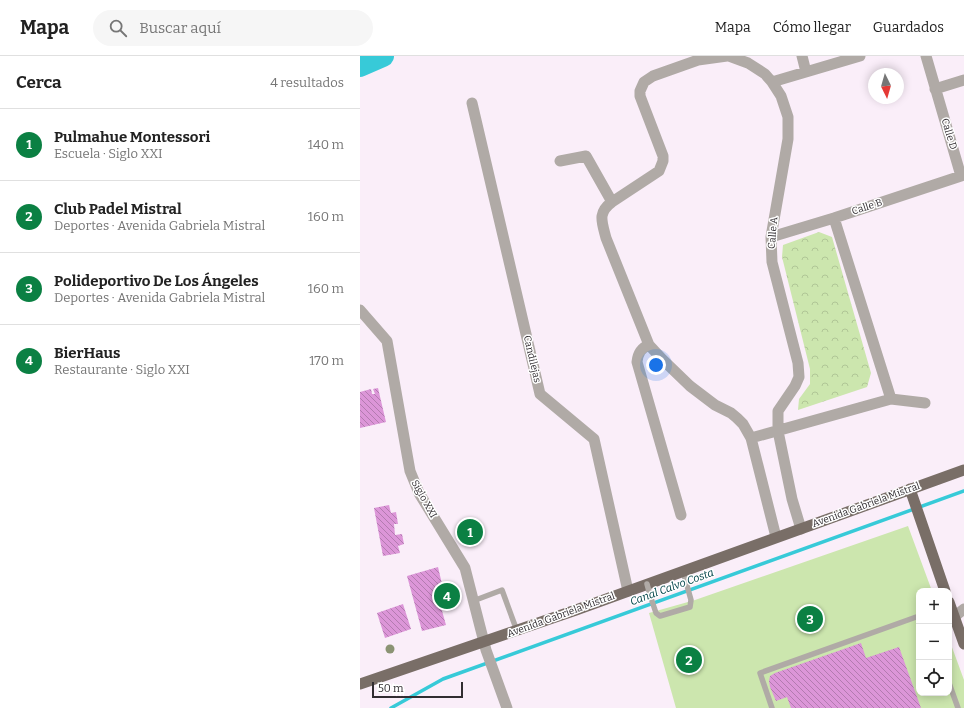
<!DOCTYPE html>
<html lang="es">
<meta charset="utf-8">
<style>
:root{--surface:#fff;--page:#f6f6f6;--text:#222;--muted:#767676;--line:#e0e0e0;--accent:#0b8043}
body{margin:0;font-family:Bitter,serif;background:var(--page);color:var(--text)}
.controls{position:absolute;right:12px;bottom:12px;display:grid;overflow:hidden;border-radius:8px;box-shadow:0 2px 10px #0003}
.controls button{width:36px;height:36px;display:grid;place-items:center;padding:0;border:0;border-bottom:1px solid var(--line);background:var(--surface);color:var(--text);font:20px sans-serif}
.compass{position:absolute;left:508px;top:12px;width:36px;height:36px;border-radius:50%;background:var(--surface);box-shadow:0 2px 10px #0003;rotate:175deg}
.scale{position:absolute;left:12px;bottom:10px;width:91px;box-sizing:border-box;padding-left:4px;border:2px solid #312d31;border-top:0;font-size:11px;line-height:14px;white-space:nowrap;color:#312d31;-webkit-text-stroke:3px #fff;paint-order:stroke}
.you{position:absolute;left:296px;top:309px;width:14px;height:14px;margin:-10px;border:3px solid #fff;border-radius:50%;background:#1a73e8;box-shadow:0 0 0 6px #1a73e833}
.badge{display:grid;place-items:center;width:26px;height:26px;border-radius:50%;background:var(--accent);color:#fff;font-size:13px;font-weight:700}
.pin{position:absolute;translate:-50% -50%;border:2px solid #fff;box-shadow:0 1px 4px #0006}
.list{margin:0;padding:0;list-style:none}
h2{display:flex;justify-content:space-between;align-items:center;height:52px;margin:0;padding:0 16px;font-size:17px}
h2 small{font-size:13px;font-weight:400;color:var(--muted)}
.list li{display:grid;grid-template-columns:26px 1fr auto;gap:12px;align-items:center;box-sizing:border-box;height:72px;padding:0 16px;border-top:1px solid var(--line)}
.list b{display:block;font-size:15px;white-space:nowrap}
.list p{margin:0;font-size:13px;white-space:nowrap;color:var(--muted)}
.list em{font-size:13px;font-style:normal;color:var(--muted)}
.icon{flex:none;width:22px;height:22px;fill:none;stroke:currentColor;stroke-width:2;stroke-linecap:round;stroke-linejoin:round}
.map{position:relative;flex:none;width:604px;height:652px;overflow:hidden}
header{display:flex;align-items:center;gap:24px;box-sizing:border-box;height:56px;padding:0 20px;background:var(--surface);border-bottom:1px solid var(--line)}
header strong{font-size:19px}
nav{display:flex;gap:22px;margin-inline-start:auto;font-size:14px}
.search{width:280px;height:36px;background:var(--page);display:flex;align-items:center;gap:10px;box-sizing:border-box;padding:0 14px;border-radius:22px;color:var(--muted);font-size:15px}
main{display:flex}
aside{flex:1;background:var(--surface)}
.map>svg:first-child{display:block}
</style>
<header>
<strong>Mapa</strong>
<div class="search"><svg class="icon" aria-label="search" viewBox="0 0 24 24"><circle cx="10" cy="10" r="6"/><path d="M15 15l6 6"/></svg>Buscar aquí</div>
<nav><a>Mapa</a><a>Cómo llegar</a><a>Guardados</a></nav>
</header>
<main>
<aside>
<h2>Cerca<small>4 resultados</small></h2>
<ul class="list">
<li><span class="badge">1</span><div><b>Pulmahue Montessori</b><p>Escuela · Siglo XXI</p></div><em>140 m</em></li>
<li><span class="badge">2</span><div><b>Club Padel Mistral</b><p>Deportes · Avenida Gabriela Mistral</p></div><em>160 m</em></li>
<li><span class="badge">3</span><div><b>Polideportivo De Los Ángeles</b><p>Deportes · Avenida Gabriela Mistral</p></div><em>160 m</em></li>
<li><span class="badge">4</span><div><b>BierHaus</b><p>Restaurante · Siglo XXI</p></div><em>170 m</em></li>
</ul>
</aside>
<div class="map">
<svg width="604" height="652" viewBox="0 0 604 652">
<defs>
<pattern id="forest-crowns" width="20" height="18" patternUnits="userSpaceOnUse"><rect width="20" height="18" fill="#cce6ae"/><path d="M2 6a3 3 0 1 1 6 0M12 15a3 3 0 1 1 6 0" fill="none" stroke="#b0c696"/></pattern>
<pattern id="building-back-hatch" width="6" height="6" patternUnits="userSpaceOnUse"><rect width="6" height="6" fill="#dc96d8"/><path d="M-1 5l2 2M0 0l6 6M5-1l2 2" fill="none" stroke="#b37bb0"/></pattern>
</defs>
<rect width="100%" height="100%" fill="#faeef9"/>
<path fill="url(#forest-crowns)" d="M 459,176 L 472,181 L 511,317 L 507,331 L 438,354 L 439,343 L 450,328 L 450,313 L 422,201 L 423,189 Z"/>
<path fill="#cce6ae" d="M 548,470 L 572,535 L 559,535 L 559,637 L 589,637 L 589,583 L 604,624 L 604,652 L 316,652 L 289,557 L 335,544 Z"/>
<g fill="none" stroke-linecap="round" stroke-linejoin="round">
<path stroke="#37cad8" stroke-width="3.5" d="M 31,652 L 83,623 L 604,435"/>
<path stroke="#37cad8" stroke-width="22" d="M 0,10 L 23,0"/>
</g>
<path fill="url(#building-back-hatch)" d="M 18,332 L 26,366 L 0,372 L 0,336 L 11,333 L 12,338 L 15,338 L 13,333 Z
M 29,449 L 31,457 L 36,456 L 38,468 L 34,468 L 35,479 L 42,478 L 44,488 L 38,490 L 40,497 L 23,500 L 14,452 Z
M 78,511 L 82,528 L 75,530 L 86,569 L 62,575 L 47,520 Z
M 43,548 L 51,573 L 25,582 L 17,557 Z
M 501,587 L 506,602 L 539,591 L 561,652 L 431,652 L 427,641 L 416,645 L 410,631 L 409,625 L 410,620 L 415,617 Z"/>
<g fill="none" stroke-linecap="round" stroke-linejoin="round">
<path stroke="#b0aaa6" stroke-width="5.5" d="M 290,539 L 296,557 L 300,560 L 330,551 L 331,544 L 323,515
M 113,545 L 142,534 L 157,575
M 589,627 L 598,652
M 412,652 L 400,617 L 559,560"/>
<path stroke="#b0aaa6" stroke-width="11" d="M 369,0 L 388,7 L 405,18 L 412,26 L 421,40 L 428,61 L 428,83 L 411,181 L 412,206 L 438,307 L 439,321 L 435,330 L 418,355 L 418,375 L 432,443 L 441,473
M 442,0 L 446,16
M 566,0 L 601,120
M 412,26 L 500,0
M 575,33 L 604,24
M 112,47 L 180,338 L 234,383 L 268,535
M 200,105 L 226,100 L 252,146 C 237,157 242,166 246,182 L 289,289 L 302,303 L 330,330 L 355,349 L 371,357 L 377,362 L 383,368 L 391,382 L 416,481
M 252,146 L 299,115 L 303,105 L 303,100 L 280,40 L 280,35 L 284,26 L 293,20 L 338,4 L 367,0
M 474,162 L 531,343
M 411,181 L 474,162 L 601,120
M 0,254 L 27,285 L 50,415 L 59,437 L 105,512 L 126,594 L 147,652
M 289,289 C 281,292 278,297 277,306 L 321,459
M 391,382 L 531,343 L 565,347
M 594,561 L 604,553"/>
<path stroke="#796e67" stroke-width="11" d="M 550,433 L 585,535
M 589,546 L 604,588
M 0,628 L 216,554 L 604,414"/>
<path stroke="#b0aaa6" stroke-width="5.5" d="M 287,528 L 290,539"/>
</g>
<circle fill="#8b9374" cx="30" cy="593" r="4.5"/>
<g text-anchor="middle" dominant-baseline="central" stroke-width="3" stroke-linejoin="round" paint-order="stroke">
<g font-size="10" fill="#312d31" stroke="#fff">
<text transform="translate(589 78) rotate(73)">Calle D</text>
<text transform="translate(507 151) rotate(-18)">Calle B</text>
<text transform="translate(413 177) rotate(-85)">Calle A</text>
<text transform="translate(172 303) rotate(77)">Candilejas</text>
<text transform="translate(64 443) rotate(61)">Siglo XXI</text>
<text transform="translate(506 449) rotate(-20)">Avenida Gabriela Mistral</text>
<text transform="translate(201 559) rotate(-20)">Avenida Gabriela Mistral</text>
</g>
<g font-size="11" font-style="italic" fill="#004349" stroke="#fff">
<text transform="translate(312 531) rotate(-20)">Canal Calvo Costa</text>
</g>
</g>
</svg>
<div class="controls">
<button>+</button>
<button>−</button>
<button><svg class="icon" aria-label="locate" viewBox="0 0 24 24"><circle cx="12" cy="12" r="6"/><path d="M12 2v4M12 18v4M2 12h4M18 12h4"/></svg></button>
</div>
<svg class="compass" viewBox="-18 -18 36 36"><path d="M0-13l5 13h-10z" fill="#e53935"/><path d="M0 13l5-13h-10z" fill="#767676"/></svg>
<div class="scale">50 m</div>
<div class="you"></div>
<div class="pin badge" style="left:110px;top:476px">1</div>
<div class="pin badge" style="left:329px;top:604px">2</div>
<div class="pin badge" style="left:450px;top:563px">3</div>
<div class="pin badge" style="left:87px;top:540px">4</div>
</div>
</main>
